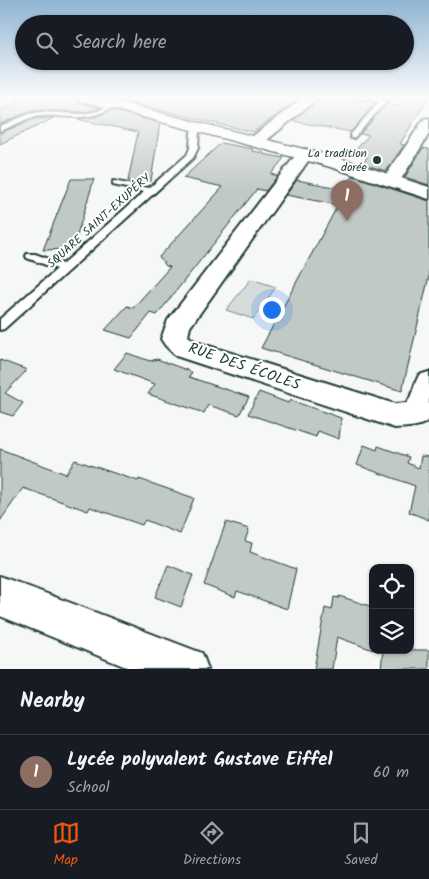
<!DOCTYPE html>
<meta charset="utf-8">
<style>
:root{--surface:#171b24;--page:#242831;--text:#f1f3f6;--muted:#9ea1a6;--line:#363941;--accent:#ea580c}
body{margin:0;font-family:Kalam,sans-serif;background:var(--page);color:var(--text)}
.controls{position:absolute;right:15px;bottom:15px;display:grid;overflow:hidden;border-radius:10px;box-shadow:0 1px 4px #0004}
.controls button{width:45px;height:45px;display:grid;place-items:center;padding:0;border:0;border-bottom:1px solid var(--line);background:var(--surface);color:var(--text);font:25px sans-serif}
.you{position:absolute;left:271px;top:309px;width:18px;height:18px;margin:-12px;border:4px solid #fff;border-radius:50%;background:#1a73e8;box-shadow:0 0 0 8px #1a73e833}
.badge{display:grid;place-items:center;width:32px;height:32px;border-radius:50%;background:var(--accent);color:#fff;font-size:16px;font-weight:700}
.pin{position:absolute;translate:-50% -41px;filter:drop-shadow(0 1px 2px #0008)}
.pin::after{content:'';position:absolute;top:26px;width:18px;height:15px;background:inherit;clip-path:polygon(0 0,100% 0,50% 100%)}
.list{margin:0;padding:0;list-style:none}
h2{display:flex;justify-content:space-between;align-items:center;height:65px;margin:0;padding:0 20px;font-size:21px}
h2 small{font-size:16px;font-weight:400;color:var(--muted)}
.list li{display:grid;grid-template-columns:32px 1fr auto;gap:15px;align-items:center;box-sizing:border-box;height:75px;padding:0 20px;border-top:1px solid var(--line)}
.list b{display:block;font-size:19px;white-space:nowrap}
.list p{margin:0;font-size:16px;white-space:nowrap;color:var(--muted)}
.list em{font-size:16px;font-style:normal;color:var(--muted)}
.icon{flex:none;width:28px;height:28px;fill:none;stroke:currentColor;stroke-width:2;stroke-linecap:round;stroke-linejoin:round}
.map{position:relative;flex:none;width:429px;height:669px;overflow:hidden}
.search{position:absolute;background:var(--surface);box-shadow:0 1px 4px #0004;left:15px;right:15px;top:15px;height:55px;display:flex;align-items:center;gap:12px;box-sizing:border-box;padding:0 18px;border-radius:28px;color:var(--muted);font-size:19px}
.sheet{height:140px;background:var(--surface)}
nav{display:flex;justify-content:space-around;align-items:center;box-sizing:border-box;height:70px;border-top:1px solid var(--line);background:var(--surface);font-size:14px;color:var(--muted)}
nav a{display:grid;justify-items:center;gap:2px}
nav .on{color:var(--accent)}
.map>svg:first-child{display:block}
</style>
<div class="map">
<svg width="429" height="669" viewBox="0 0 429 669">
<rect width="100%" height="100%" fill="#f6f7f7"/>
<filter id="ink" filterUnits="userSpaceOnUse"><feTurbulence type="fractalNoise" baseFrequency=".02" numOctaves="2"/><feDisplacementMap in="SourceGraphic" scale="10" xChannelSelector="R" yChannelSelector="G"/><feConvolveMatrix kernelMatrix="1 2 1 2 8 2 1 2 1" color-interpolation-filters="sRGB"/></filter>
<g filter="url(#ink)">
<path fill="#d6dcdb" stroke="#7a8c88" d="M 251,279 L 276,287 L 253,319 L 226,310 Z"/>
<path fill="#c0c9c6" stroke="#1f3d34" d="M 17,98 L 76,98 L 80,103 L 100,108 L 84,112 L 40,110 L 28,112 L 0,124 L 0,110 L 16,104 Z
M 108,98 L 300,98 L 253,132 Z
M 320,98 L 349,98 L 375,103 L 351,132 L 293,121 Z
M 406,98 L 428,98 L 400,144 L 404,145 L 386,171 L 363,164 L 367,157 L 352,154 L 369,135 L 360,134 L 386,104 L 400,106 Z
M 111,110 L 160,123 L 151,181 L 128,181 L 138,132 L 77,119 L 95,117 Z
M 54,118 L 0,144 L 0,133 L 35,119 Z
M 221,143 L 253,149 L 252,151 L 264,153 L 263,154 L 284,158 L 271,174 L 277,176 L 266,191 L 257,189 L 157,315 L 151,313 L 131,338 L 105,330 L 127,306 L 133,308 L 170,267 L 166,266 L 159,257 L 223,187 L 183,178 Z
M 423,148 L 429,149 L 429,185 L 405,177 Z
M 353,176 L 429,201 L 429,276 L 402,391 L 261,348 L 338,205 L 286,195 L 297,180 L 344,189 Z
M 71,179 L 94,179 L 73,249 L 43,250 Z
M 127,353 L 150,361 L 157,359 L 192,372 L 189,377 L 249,397 L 239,415 L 208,405 L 204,413 L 148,394 L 155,384 L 114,369 Z
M 0,360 L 27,370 L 5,393 L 23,403 L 13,416 L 0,412 Z
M 259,392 L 288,403 L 290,400 L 341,418 L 339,439 L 318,431 L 316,437 L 248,414 Z
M 364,445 L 377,450 L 378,446 L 409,457 L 407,463 L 419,468 L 421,456 L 429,457 L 429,520 L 409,512 L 415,486 L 357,465 Z
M 0,449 L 66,474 L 75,460 L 138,481 L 139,479 L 194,498 L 180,534 L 145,520 L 142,525 L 90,507 L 88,511 L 23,488 L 0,521 Z
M 226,522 L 249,529 L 245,541 L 252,543 L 250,552 L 296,569 L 287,609 L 237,591 L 235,597 L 204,585 Z
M 168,565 L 193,575 L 181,607 L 155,597 Z
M 339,596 L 373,607 L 373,650 L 337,637 L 332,669 L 314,669 L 325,608 L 332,610 L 334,597 L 339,598 Z
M 383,650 L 429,650 L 429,669 L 381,669 Z"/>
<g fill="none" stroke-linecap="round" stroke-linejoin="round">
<defs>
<path id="lane" d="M 359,98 L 373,98 L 387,101 L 354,138 L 351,138 L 351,134 L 379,102 Z
M 113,103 L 115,104 L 115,106 C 83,124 72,114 40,116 C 26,117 13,127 0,131 L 0,126 L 29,114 L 40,112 L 84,114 L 98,111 Z
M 200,125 L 204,127 L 199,132 L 198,148 L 193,158 L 4,329 L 0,330 L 0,319 L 57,269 L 27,258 L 26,256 L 27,254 L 35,254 L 63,264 L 144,192 L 113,185 L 113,181 L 149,188 L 187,155 L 190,148 L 191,131 Z"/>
<path id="street" d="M 81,98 L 101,98 L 134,106 L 136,109 L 129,113 L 82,101 Z
M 303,98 L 318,98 L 261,145 L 249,145 L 247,142 L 249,139 Z
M 429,118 L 429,134 L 400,181 L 397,185 L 391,186 L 385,185 L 382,181 L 424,119 Z
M 305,149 L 311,151 L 313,154 L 190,327 L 188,336 L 196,342 L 395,404 L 407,403 C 413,394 414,384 419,375 L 429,372 L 429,419 C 422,428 406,427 395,428 L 176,356 L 165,345 L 161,339 L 168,320 L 299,151 Z
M 0,576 L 202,653 L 208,669 L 131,669 L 0,616 Z"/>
<path id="secondary" d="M 78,98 L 94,98 L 87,102 L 80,101 Z
M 129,105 L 339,158 L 429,187 L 429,199 L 327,166 L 124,112 L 122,109 L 124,106 Z"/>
</defs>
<use href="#lane" stroke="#1f3d34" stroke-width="4"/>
<use href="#street" stroke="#1f3d34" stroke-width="4"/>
<use href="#secondary" stroke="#1f3d34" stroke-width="3"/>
<use href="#lane" fill="#fff" fill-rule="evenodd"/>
<use href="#street" fill="#fff" fill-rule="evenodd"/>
<use href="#secondary" fill="#fff" fill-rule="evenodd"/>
</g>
</g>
<linearGradient id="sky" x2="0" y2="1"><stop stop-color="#8fb4d2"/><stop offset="0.51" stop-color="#fbfbfb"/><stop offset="1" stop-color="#fbfbfb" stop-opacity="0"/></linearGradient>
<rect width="429" height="191" fill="url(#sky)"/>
<circle fill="#1f3d34" stroke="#fff" stroke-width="2" cx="377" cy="160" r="5"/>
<g text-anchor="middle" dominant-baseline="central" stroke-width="4" stroke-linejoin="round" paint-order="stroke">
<g font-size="12" fill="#1f3d34" stroke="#fff" text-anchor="end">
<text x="367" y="153">La tradition<tspan x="367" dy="14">dorée</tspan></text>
</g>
<g font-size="12" fill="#1f3d34" stroke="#fff">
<text transform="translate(99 221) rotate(-42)">SQUARE SAINT-EXUPÉRY</text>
</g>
<g font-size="15" fill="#1f3d34" stroke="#fff">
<text transform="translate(244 367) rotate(19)">RUE DES ÉCOLES</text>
</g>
</g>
</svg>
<div class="controls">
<button><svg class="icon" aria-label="locate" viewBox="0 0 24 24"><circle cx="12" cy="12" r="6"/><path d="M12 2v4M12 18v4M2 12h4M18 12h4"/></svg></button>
<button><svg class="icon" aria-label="layers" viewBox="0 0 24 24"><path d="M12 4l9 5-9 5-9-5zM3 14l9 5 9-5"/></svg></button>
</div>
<div class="you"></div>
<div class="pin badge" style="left:347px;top:221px;background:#8d6e63">1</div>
<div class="search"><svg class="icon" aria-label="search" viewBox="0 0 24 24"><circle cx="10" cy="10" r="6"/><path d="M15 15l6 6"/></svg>Search here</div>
</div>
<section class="sheet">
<h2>Nearby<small></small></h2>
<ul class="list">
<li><span class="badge" style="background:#8d6e63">1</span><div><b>Lycée polyvalent Gustave Eiffel</b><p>School</p></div><em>60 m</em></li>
</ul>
</section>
<nav>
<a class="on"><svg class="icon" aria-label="map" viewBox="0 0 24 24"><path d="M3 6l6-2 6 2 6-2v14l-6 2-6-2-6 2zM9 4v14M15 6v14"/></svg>Map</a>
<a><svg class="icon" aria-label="directions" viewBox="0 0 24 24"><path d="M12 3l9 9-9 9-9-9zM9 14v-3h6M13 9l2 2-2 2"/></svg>Directions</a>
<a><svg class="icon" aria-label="saved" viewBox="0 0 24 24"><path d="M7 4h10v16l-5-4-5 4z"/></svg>Saved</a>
</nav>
